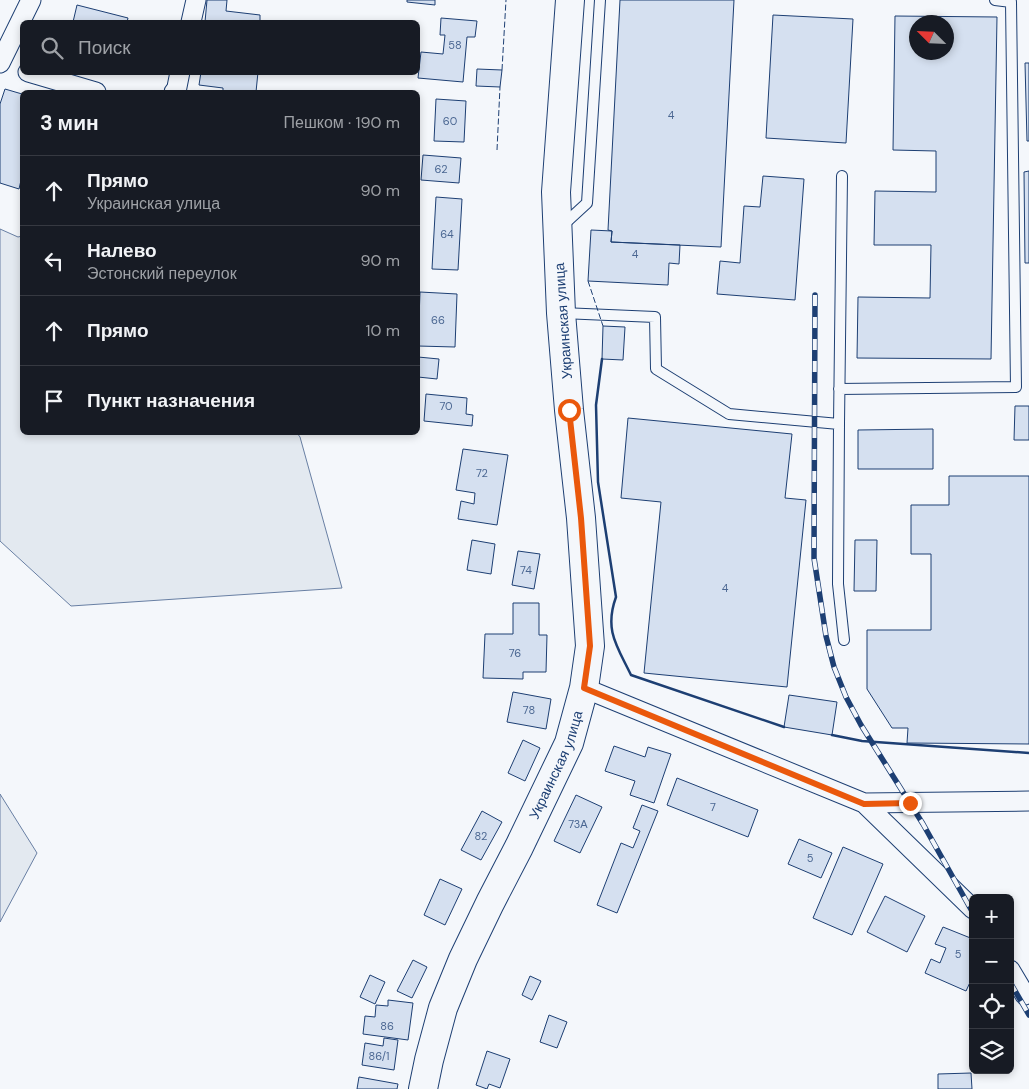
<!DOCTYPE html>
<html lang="ru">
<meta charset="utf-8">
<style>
:root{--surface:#171b24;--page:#242831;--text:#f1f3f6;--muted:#9ea1a6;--line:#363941}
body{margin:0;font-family:"DM Sans",sans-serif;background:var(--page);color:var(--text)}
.controls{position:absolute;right:15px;bottom:15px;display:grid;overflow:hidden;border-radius:8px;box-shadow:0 2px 8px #0003}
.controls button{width:45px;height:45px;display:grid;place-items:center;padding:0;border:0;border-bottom:1px solid var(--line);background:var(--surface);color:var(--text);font:25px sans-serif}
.compass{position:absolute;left:909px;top:15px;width:45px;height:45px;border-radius:50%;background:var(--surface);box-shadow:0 2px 8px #0003;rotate:294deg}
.stop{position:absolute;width:15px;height:15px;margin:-11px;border:4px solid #ea580c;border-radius:50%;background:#fff}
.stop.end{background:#ea580c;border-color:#fff;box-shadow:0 1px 5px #0008}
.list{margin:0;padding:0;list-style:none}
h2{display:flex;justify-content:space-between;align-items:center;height:65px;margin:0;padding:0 20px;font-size:21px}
h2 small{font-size:16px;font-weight:400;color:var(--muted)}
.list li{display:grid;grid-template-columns:32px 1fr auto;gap:15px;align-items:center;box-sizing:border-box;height:70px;padding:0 20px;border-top:1px solid var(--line)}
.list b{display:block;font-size:19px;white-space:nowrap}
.list p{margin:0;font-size:16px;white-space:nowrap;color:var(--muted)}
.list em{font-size:16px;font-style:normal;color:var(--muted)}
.icon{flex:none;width:28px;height:28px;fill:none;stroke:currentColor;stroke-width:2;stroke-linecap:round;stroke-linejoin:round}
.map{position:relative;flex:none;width:1029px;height:1089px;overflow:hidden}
.search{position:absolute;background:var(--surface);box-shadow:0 2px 8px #0003;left:20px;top:20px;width:400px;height:55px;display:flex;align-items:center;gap:12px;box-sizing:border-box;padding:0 18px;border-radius:8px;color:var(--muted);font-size:19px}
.panel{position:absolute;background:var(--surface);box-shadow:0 2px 8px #0003;left:20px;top:90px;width:400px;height:345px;border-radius:8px}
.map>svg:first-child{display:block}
</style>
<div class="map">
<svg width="1029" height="1089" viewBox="0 0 1029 1089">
<rect width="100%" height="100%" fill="#f4f7fb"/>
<path fill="#e3e9f0" stroke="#687fa3" d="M 0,229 L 18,237 L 22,236 L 22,432 L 297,433 L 300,437 L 342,588 L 71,606 L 0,541 Z
M 0,794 L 37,853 L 0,922 Z"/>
<path fill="#d5e0f0" stroke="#1d3f73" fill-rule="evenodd" d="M 207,0 L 227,0 L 226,11 L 260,15 L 260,22 L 205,22 Z
M 407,0 L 435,0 L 435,5 L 407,2 Z
M 620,0 L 734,0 L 721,247 L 611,242 L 612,231 L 608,230 Z
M 77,5 L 128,18 L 127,22 L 73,22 Z
M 773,15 L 853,19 L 846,143 L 766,138 Z
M 895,16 L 997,17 L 991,359 L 857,358 L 858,297 L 930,298 L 931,245 L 874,245 L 875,191 L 936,192 L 936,151 L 893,150 ZM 916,22 L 946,22 L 946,52 L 916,52 Z
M 441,18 L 477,21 L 475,37 L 467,37 L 463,82 L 418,78 L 421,52 L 443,54 L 445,35 L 440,35 Z
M 1025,63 L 1029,63 L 1029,141 L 1027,141 Z
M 477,69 L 502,70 L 500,87 L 476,86 Z
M 201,72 L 258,72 L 256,92 L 223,92 L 223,88 L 199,85 Z
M 5,89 L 22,94 L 22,176 L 19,189 L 0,183 L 0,104 Z
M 436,99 L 466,101 L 464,142 L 434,141 Z
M 423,155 L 461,158 L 459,183 L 421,180 Z
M 1029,171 L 1029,263 L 1025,263 L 1024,172 Z
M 763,176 L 804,179 L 795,300 L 717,294 L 720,261 L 740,263 L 744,206 L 760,207 Z
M 436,197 L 462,199 L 458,270 L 432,269 Z
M 591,230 L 612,231 L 611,242 L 680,245 L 679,264 L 669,263 L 668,285 L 588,281 Z
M 420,292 L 457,294 L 455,347 L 418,346 Z
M 603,326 L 625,327 L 623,360 L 602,359 Z
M 418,357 L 439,359 L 437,379 L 418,377 Z
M 426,394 L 467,398 L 466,414 L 473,415 L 472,426 L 424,421 Z
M 1015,406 L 1029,406 L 1029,440 L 1014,440 Z
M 628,418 L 792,434 L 785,498 L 806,500 L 787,687 L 644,673 L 661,502 L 621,498 Z
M 933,429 L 933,469 L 858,469 L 858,430 Z
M 463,449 L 508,455 L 497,525 L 458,519 L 461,501 L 474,504 L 475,493 L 456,490 Z
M 949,476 L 1029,476 L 1029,744 L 907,743 L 908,728 L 892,728 L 867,689 L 867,630 L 931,630 L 931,554 L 911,554 L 911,505 L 949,505 Z
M 472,540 L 495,544 L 491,574 L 467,570 Z
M 855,540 L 877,540 L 876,591 L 854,591 Z
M 518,551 L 540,554 L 534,589 L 512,585 Z
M 513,603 L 539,603 L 539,635 L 547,635 L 546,672 L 523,672 L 523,679 L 483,678 L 485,634 L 513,634 Z
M 513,692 L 551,699 L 546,729 L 507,722 Z
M 789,695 L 837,702 L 832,735 L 784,727 Z
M 523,740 L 540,748 L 525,781 L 508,773 Z
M 614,746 L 645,757 L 648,747 L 671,754 L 654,803 L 630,795 L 635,781 L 605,771 Z
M 677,778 L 758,810 L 748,837 L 667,805 Z
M 576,795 L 602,807 L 580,853 L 554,841 Z
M 642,805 L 658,811 L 617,913 L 597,905 L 621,843 L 633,848 L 640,831 L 633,828 Z
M 482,811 L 502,822 L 481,860 L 461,850 Z
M 799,839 L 832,853 L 821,878 L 788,864 Z
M 843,847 L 883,864 L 852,935 L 813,918 Z
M 440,879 L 462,889 L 445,925 L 424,915 Z
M 885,896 L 925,916 L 907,952 L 867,932 Z
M 943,927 L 973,939 L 973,976 L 966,991 L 925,973 L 931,959 L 940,963 L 946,948 L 935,944 Z
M 413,960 L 427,967 L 412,998 L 397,991 Z
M 370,975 L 385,982 L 375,1004 L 360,997 Z
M 530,976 L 541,981 L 532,1000 L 522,995 Z
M 388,1000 L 413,1003 L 408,1040 L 363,1034 L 365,1016 L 375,1017 L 376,1005 L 388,1006 Z
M 549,1015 L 567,1022 L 557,1048 L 540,1042 Z
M 384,1038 L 398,1040 L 394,1070 L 362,1065 L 365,1043 L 383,1046 Z
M 487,1051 L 510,1059 L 500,1088 L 489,1084 L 487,1089 L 476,1085 Z
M 971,1073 L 972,1089 L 938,1089 L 938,1074 Z
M 359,1077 L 398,1084 L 397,1089 L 357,1089 Z"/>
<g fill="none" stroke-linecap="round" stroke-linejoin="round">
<defs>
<path id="lane" d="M 562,226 L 587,203 L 600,0
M 562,313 L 655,317 L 656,369 L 729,414 L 839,424 L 838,584 L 844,640
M 839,389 L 1016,387 L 1011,2 L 995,0
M 839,424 L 842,176"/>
<path id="street" d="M 191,22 L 196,0
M 0,63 L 31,0
M 28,72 L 96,92
M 174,92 L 176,92 L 180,72
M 584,688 L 864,803 L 973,909
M 864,803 L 1029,801
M 1010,970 L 1025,995"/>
<g id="secondary">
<path id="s1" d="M 423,1089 L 429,1060 L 443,1008 L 463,959 L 490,903 L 519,847 L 569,743 L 584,688 L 590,646 L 581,518 L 569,410 L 561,313 L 556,192 L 570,0"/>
</g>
</defs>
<use href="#lane" stroke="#1d3f73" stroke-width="12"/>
<use href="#street" stroke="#1d3f73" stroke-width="21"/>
<use href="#secondary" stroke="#1d3f73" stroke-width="30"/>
<use href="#lane" stroke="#f4f7fb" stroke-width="10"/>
<use href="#street" stroke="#f4f7fb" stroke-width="19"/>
<use href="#secondary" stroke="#f4f7fb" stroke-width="28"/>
<defs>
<path id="rail" d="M 815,295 L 814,558 L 826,636 L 834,667 L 846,697 L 861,725 L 923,824 L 973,913
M 1010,982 L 1029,1015"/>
</defs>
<use href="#rail" stroke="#1d3f73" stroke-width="5.5"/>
<use href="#rail" stroke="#f4f7fb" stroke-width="4" stroke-dasharray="11" stroke-linecap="butt"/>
<path stroke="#1d3f73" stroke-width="1" stroke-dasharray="6 2.5" stroke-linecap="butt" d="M 502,70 L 506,0
M 497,150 L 500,87
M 588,281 L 603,326"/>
<path stroke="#1d3f73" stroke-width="2.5" d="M 602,359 L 596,405 L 598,482 L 616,597 C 604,630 617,646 631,675 L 784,727
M 832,735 L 862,741 L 1029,753"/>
</g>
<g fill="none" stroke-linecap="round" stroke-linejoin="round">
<path stroke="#ea580c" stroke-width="6" d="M 569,410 L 581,518 L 590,646 L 584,688 L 864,804 L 910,803"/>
</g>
<g text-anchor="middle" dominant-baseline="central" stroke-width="4" stroke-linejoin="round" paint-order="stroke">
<g font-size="11" fill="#4b6792">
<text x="455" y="45">58</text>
<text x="671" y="115">4</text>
<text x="450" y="121">60</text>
<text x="441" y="169">62</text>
<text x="447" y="234">64</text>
<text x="635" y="254">4</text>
<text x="438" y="320">66</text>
<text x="446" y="406">70</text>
<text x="482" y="473">72</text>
<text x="526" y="570">74</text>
<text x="725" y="588">4</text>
<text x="515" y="653">76</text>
<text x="529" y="710">78</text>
<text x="713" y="807">7</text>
<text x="578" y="824">73А</text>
<text x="481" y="836">82</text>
<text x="810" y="858">5</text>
<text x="958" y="954">5</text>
<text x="387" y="1026">86</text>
<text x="379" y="1056">86/1</text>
</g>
<g font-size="14" fill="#1d3f73" stroke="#f4f7fb">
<text transform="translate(563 321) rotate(-94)">Украинская улица</text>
<text stroke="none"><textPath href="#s1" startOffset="352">Украинская улица</textPath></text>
</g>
</g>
</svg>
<div class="controls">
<button>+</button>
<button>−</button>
<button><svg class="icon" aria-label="locate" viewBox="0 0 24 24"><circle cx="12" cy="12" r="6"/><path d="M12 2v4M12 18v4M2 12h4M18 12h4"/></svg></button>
<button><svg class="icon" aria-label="layers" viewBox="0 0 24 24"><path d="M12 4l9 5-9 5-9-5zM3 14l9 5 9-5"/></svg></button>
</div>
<svg class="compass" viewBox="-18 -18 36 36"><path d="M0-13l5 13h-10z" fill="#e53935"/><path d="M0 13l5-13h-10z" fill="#9ea1a6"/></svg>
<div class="stop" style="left:569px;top:410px"></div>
<div class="stop end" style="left:910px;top:803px"></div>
<div class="search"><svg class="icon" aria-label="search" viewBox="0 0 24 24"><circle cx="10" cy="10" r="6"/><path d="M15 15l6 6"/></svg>Поиск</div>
<section class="panel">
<h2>3 мин<small>Пешком · 190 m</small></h2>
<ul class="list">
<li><svg class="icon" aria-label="ahead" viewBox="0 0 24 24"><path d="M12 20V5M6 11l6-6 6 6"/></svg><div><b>Прямо</b><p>Украинская улица</p></div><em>90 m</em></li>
<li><svg class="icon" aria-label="left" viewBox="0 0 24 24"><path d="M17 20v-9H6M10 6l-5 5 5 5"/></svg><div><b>Налево</b><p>Эстонский переулок</p></div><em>90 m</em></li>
<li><svg class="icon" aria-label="ahead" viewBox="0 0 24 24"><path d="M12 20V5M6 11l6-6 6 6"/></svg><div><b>Прямо</b></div><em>10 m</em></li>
<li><svg class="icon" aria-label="arrive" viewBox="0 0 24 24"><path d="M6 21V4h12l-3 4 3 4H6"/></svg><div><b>Пункт назначения</b></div></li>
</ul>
</section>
</div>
